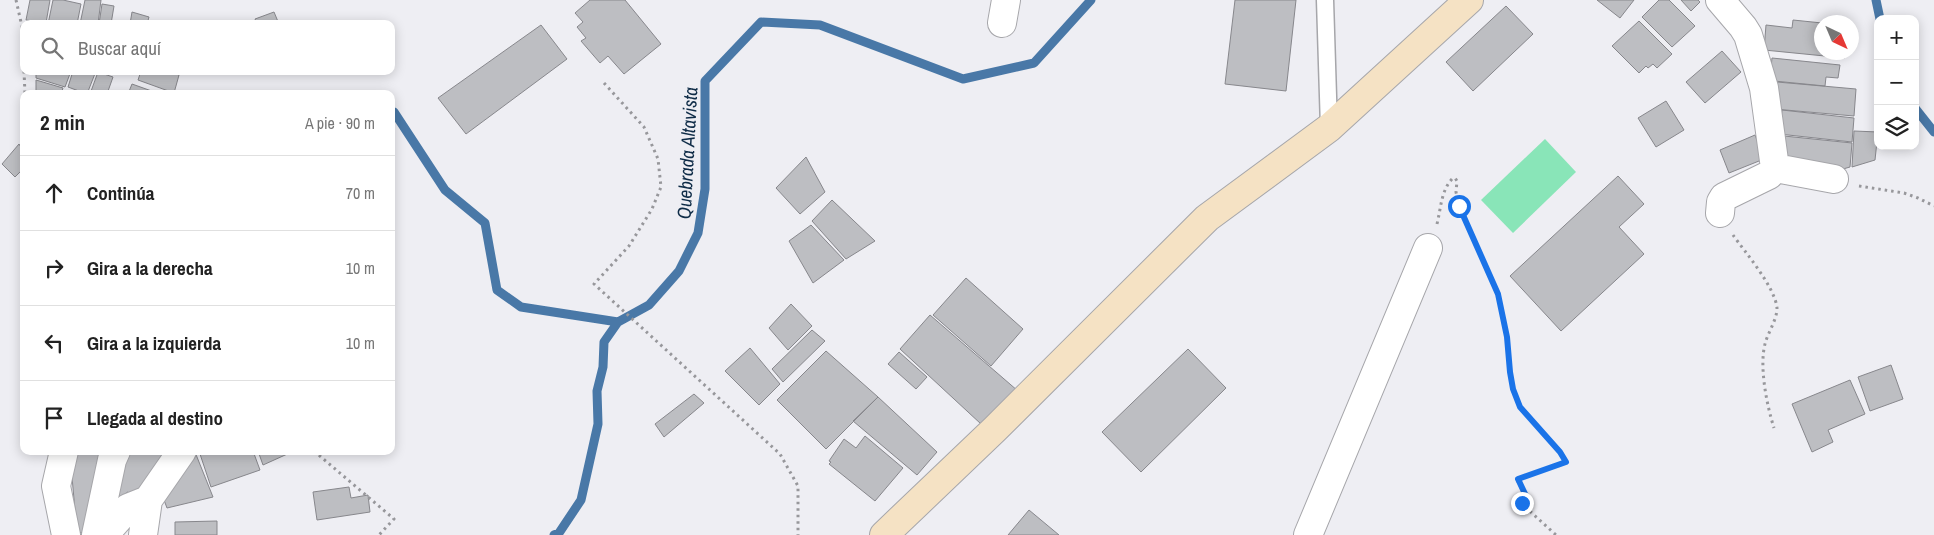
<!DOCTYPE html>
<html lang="es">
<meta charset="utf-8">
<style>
:root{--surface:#fff;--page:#f2f2f2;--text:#222;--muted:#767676;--line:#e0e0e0}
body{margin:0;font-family:"Archivo Narrow",sans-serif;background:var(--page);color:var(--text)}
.controls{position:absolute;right:15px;top:15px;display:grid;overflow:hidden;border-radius:10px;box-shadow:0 2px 12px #0003}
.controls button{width:45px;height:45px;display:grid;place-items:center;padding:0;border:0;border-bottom:1px solid var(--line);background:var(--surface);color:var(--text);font:25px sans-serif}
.compass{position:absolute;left:1814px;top:15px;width:45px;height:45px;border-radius:50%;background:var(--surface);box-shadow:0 2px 12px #0003;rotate:136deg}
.stop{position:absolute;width:15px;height:15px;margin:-11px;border:4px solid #1a73e8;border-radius:50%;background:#fff}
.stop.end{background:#1a73e8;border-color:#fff;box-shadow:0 1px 5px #0008}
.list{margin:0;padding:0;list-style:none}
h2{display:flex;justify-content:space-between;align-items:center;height:65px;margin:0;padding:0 20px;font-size:21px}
h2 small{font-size:16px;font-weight:400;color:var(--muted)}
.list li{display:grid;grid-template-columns:32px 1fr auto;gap:15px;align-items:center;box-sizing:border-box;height:75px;padding:0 20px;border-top:1px solid var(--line)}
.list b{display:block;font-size:19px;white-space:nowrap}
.list em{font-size:16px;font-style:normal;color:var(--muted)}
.icon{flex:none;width:28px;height:28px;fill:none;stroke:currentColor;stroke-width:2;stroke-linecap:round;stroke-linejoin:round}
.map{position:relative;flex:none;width:1934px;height:535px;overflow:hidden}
.search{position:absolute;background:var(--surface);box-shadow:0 2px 12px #0003;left:20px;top:20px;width:375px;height:55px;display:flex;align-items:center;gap:12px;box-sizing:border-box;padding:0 18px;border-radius:10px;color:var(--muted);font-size:19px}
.panel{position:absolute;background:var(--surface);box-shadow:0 2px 12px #0003;left:20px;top:90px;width:375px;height:365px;border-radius:10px}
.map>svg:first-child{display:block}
</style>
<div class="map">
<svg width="1934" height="535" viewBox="0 0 1934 535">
<rect width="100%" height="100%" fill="#eeeef3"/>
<path fill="#89e5b8" d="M 1545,139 L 1576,172 L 1513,233 L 1481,200 Z"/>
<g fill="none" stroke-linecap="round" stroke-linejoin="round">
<path stroke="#4978a7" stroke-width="9" d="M 1876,0 L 1880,19
M 1915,108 L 1934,132
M 394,112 L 445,190 L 485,223 L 497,290 L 521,307 L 618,322
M 554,535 L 559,533 L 581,500 L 598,424 L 597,391 L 603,367 L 604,342 L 618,322 L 649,305 L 679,271 L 698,233 L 705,189 L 705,81 L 761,22 L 820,25 L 963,79 L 1034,63 L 1091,0"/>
</g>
<path fill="#bdbec2" stroke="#87878c" d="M 30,0 L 50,0 L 46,23 L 26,20 Z
M 53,0 L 63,0 L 81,4 L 77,24 L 48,24 Z
M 85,0 L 101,0 L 98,24 L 80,24 Z
M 590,0 L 625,0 L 661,44 L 624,74 L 608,56 L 600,63 L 581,41 L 586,38 L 577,27 L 583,22 L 575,13 Z
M 1235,0 L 1296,0 L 1286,91 L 1225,84 Z
M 1597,0 L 1634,0 L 1620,18 Z
M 1659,0 L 1669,0 L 1695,26 L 1672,47 L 1642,17 Z
M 1681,0 L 1698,0 L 1700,2 L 1691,11 Z
M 102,4 L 114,6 L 111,24 L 99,24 Z
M 1506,6 L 1533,34 L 1473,91 L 1446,62 Z
M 132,12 L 149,17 L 147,24 L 130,24 Z
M 274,12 L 279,24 L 257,24 L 255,19 Z
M 1793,20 L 1822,23 L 1822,52 L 1845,52 L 1845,58 L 1764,50 L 1766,25 L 1792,28 Z
M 1639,21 L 1672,54 L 1657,68 L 1653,64 L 1648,68 L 1646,66 L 1639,73 L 1612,46 Z
M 541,25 L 567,59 L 466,134 L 438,98 Z
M 1722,51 L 1741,72 L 1705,103 L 1686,82 Z
M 1772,58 L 1840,65 L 1838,78 L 1826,77 L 1825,86 L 1774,81 L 1770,77 Z
M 36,71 L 71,71 L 65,87 L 36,78 Z
M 73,71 L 96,71 L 87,94 L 68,87 Z
M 141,71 L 166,71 L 179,75 L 174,93 L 138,80 Z
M 98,72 L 113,77 L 107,94 L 90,94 Z
M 36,80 L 63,88 L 61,94 L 36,94 Z
M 1777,82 L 1856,89 L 1854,116 L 1774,109 Z
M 132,84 L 160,94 L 128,94 Z
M 1666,101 L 1684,130 L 1656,147 L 1638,118 Z
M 1782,110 L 1854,118 L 1852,142 L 1779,134 Z
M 1854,131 L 1878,132 L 1875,160 L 1852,167 Z
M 1755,135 L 1764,159 L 1729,173 L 1720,150 Z
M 1784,136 L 1852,143 L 1850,167 L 1836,171 L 1780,164 Z
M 19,144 L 24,152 L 24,168 L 15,177 L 2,164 Z
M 806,157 L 825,192 L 800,214 L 776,188 Z
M 1618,176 L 1644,204 L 1619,227 L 1644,254 L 1561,331 L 1510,276 Z
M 832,200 L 875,241 L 846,259 L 812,221 Z
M 811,225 L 844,260 L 813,283 L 789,241 Z
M 966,278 L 1023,329 L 991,366 L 933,315 Z
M 791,304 L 812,326 L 788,350 L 769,328 Z
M 930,315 L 1018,391 L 981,424 L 900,349 Z
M 812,330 L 825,341 L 783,382 L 772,369 Z
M 750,348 L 780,384 L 759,405 L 725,371 Z
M 1188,349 L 1226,388 L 1141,472 L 1102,432 Z
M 826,351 L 878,397 L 826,449 L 777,400 Z
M 899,352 L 927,377 L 916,389 L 888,364 Z
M 1891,365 L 1903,399 L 1870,411 L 1858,377 Z
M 1850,380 L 1865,414 L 1828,430 L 1833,442 L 1812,452 L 1792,404 Z
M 694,394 L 704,403 L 664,437 L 655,424 Z
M 878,397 L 937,452 L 917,475 L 853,421 Z
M 865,436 L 903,468 L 875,501 L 829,464 L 831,462 L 829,461 L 844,439 L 856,448 Z
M 78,451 L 107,451 L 93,534 L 77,532 L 72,477 Z
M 125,451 L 174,451 L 144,499 L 127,492 L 120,509 L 106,503 Z
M 199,451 L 253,451 L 260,470 L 211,487 Z
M 258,451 L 294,451 L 263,465 Z
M 195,452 L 213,497 L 167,508 L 161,492 Z
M 349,487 L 351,498 L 368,495 L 370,512 L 317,520 L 313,492 Z
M 1029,510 L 1059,535 L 1008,535 Z
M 217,521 L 217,535 L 175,535 L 175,522 Z"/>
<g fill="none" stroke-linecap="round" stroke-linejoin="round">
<defs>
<path id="lane" d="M 1325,0 L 1329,128"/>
<path id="street" d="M 1720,0 L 1743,27 L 1748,35 L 1764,88 L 1775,168 L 1769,175 L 1724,197 L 1721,202 L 1720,213
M 1002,23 L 1006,0
M 1775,168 L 1834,179
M 64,451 L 56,486 L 66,535
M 96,535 L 112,460 L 116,451
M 104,535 L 128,508 L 148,500 L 182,451
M 143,535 L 148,500
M 1308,535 L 1428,248"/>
<path id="secondary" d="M 884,535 L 995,429 L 1207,218 L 1329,128 L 1469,0"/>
</defs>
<use href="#lane" stroke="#a6a6aa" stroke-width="19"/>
<use href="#street" stroke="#a6a6aa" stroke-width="30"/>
<use href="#secondary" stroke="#a6a6aa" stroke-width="30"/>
<path stroke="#97979b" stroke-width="3" stroke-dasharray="2.5 4" stroke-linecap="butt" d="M 16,0 L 23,31 L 24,57
M 24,71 L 25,94
M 604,83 L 644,127 L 658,159 L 661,187 L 652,209 L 629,246 L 594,284 L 780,454 L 798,486 L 798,535
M 1859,186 L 1904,193 L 1918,198 L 1934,206
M 1437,224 C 1441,208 1441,191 1452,179 L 1455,178 L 1457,181 L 1456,192 L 1459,207 L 1498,294 L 1507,337 L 1510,372 L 1513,389 L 1520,407 L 1565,458 L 1566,462 L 1564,464 L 1518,479 L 1518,482 L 1526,496 L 1526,500 L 1522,504 L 1556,535
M 1733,235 C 1745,252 1775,287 1777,308 C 1777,320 1768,332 1765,344 C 1759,367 1767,406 1774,428
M 314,451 L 394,519 L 379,535"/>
<use href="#lane" stroke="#fff" stroke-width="16"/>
<use href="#street" stroke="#fff" stroke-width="28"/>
<use href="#secondary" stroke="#f5e2c4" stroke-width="28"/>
</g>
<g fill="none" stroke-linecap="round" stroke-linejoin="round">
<path stroke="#1a73e8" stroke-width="6" d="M 1459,206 L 1498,294 L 1507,337 L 1510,372 L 1513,389 L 1520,407 L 1560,452 L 1566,462 L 1518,479 L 1526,496 L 1526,500 L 1522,503"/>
</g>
<g text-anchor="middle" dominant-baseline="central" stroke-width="4.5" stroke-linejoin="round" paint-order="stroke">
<g font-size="19" font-style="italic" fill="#0f2c47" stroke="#eeeef3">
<text transform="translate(687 153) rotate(-87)">Quebrada Altavista</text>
</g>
</g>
</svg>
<div class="controls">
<button>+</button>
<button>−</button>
<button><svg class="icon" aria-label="layers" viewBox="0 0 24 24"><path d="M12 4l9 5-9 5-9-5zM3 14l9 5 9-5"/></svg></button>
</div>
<svg class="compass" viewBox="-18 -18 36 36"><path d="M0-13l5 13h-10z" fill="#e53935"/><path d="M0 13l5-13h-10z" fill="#767676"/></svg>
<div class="stop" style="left:1459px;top:206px"></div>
<div class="stop end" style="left:1522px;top:503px"></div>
<div class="search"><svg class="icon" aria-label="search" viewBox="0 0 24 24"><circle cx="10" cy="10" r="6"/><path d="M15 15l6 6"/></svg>Buscar aquí</div>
<section class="panel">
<h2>2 min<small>A pie · 90 m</small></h2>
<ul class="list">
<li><svg class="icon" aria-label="ahead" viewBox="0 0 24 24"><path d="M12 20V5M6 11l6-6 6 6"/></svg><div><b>Continúa</b></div><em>70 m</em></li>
<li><svg class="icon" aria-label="right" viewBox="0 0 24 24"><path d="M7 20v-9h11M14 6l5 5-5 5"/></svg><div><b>Gira a la derecha</b></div><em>10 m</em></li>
<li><svg class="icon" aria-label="left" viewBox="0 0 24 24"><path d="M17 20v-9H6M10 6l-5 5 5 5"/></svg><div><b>Gira a la izquierda</b></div><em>10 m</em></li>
<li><svg class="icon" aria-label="arrive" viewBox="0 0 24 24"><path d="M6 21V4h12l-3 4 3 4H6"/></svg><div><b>Llegada al destino</b></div></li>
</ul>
</section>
</div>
